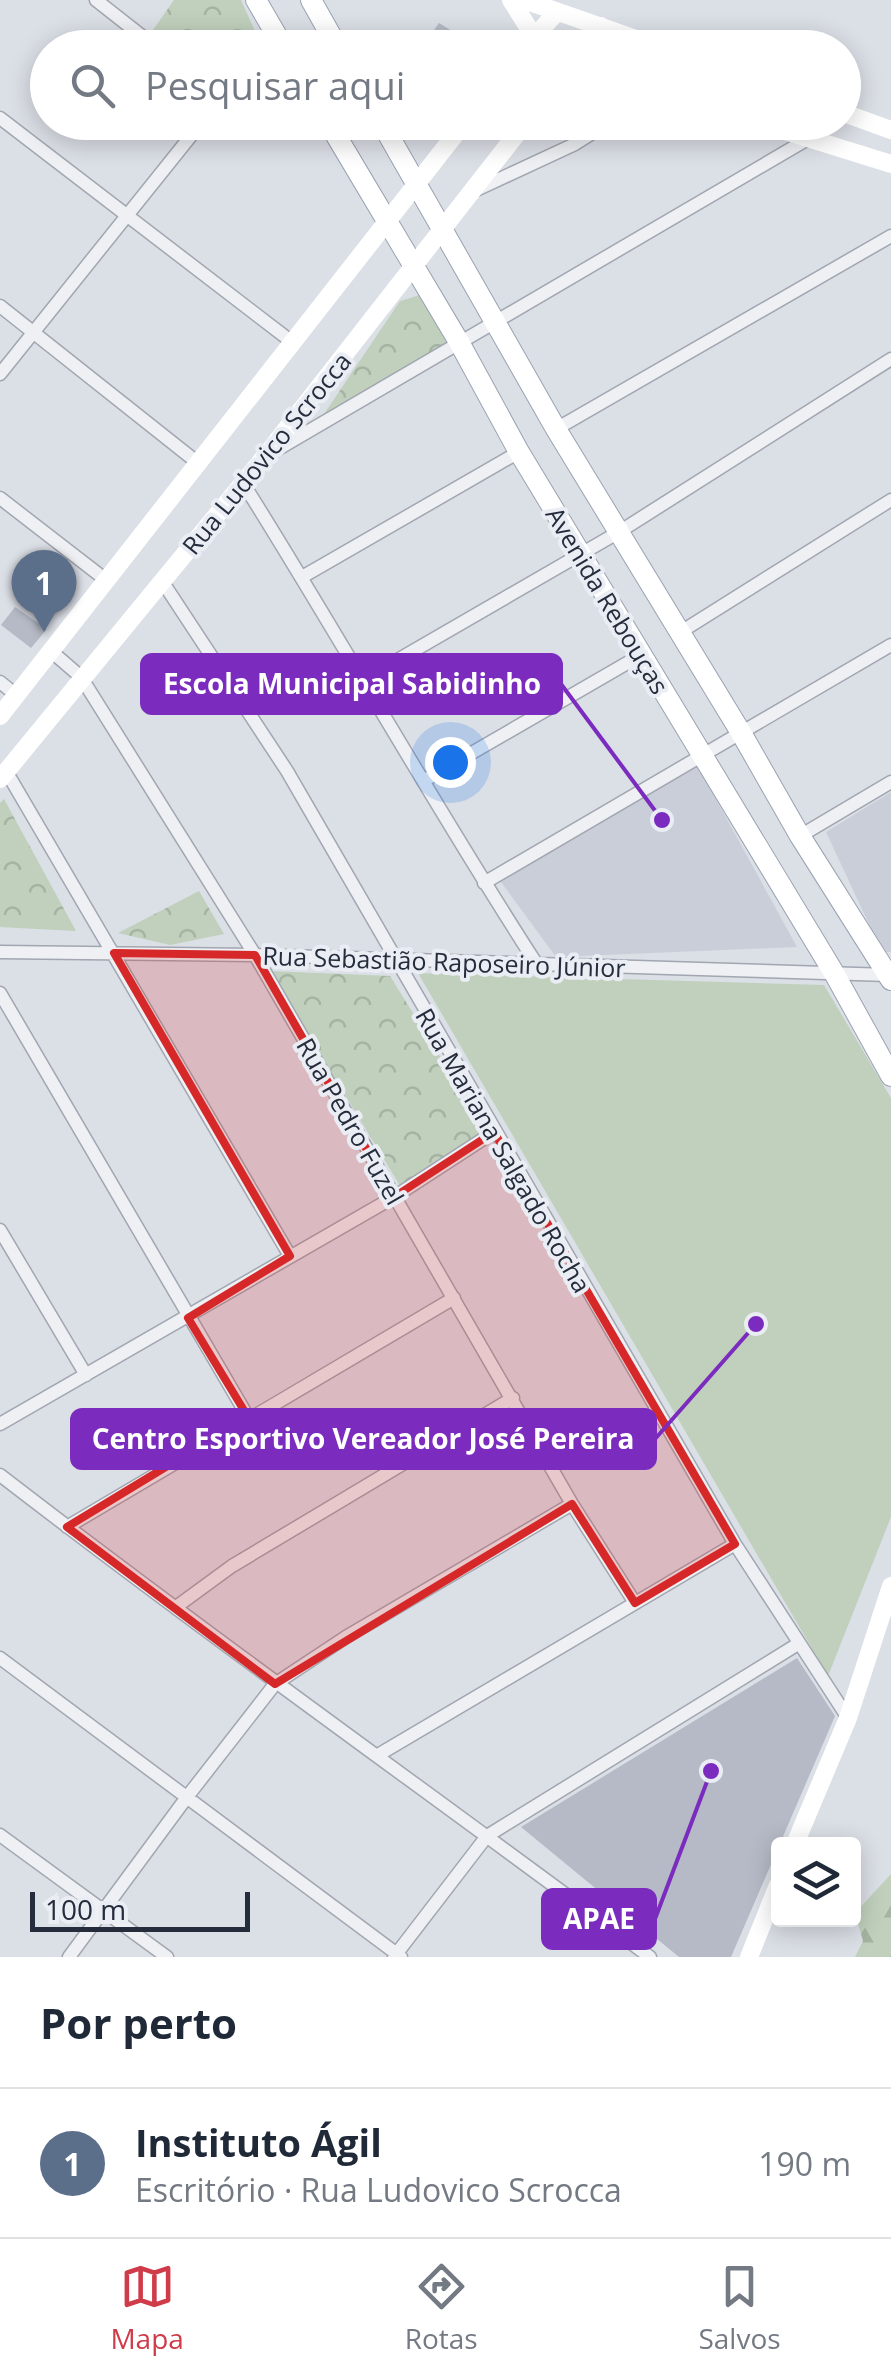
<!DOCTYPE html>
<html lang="pt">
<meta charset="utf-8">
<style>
:root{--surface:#fff;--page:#f2f2f3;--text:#1f2937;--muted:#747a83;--line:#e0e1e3;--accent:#d03b49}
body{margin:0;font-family:"Open Sans",sans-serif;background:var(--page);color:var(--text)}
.controls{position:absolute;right:30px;bottom:30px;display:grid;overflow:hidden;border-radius:10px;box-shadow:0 5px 25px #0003}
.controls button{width:90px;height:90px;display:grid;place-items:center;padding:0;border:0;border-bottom:2px solid var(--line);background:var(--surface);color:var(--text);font:50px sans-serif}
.scale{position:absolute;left:30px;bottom:25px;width:220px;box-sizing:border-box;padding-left:10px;border:5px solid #252c3c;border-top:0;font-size:28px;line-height:35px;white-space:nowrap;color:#252c3c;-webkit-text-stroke:8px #eaeef4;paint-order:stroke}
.you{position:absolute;left:450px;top:762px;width:35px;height:35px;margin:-25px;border:8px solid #fff;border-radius:50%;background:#1a73e8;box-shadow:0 0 0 15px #1a73e833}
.badge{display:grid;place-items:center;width:65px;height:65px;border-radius:50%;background:var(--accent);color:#fff;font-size:32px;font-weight:700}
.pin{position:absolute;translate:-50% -82px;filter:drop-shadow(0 2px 5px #0008)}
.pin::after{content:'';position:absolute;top:52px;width:35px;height:30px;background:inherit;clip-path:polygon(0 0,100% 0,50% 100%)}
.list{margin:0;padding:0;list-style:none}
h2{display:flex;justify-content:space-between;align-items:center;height:130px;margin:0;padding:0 40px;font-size:42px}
h2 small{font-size:32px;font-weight:400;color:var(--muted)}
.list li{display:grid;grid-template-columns:65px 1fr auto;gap:30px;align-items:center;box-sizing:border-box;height:150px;padding:0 40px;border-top:2px solid var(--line)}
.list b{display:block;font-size:38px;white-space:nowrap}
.list p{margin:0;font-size:32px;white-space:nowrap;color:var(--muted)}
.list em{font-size:32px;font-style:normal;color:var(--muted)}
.icon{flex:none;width:55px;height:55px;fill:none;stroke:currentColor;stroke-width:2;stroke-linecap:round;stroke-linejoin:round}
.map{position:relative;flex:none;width:891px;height:1957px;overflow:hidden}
.search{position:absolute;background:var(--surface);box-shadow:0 5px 25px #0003;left:30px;right:30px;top:30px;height:110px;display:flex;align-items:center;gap:25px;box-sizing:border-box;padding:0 35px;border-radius:55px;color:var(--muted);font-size:38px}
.sheet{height:280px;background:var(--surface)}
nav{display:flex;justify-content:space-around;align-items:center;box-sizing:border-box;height:140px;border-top:2px solid var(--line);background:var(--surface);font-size:28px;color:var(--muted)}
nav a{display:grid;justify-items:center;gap:5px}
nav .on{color:var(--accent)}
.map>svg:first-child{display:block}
</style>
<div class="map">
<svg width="891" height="1957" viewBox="0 0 891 1957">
<defs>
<pattern id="forest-firs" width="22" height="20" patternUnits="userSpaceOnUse" patternTransform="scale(2.5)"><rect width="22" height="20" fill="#c0d0bc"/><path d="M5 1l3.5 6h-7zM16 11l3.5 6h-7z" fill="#a5b3a2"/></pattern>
<pattern id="park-crowns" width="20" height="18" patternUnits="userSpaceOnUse" patternTransform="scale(2.5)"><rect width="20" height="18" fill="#c0d0bc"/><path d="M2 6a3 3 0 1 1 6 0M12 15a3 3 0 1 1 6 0" fill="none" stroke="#a5b3a2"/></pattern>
</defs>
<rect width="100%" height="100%" fill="#dbdfe6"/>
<path fill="#c9ced8" d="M 695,761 L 797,947 L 556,957 L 498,878 Z
M 891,792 L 891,952 L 882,952 L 826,832 Z"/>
<path fill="url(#forest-firs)" d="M 891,1874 L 891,1957 L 855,1957 L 863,1941 L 855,1913 Z"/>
<path fill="url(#park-crowns)" d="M 174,0 L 241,0 L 255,31 L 242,47 L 176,47 L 153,30 Z
M 420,295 L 447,344 L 320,420 L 400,301 Z
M 4,799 L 76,931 L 0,927 L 0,803 Z
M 199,891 L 224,934 L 170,945 L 118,933 Z
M 270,971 L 390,976 L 486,1130 L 402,1189 Z"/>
<path fill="#c0d0bc" d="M 418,973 L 824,985 L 891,1098 L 891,1517 L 828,1676 Z"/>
<path fill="#b5bac6" d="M 439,23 L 480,48 L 439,48 L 432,33 Z
M 15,607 L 47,629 L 31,648 L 1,625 Z
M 797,1658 L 835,1716 L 731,1957 L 679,1957 L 521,1827 Z"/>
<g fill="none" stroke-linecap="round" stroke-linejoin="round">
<defs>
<path id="street" d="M 96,0 L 157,48
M 260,48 L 274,30
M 0,118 L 292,342
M 476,190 L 575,144 L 610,122
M 0,306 L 198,463
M 0,374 L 202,122
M 556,429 L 891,236
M 273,452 L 806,140
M 243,483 C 343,642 434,806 536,963
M 0,498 L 106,580
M 302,577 L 519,452
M 162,581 L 287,771 L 735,1544 L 848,1718
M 679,633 L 891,500
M 51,651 L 81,677 L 255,955 L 572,1504 L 635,1603
M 363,680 L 619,532 L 891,359
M 0,682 L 16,695
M 6,771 L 290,1256
M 425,780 L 641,655
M 800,836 L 891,782
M 484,883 L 891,645
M 0,952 L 255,955 L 888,975
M 0,993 L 248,1417
M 0,1230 L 86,1375
M 0,1424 L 394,1197 L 494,1132
M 0,1475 C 214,1640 434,1796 650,1957
M 67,1527 L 454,1298
M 176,1607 L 232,1566 L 513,1398
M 0,1658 L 401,1957
M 378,1755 L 735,1544
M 0,1835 L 167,1957
M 69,1957 L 187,1797 L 275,1684 L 346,1637 L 572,1504
M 394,1957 L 487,1836 L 798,1644"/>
<path id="primary" d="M 256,0 L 284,48
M 311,0 L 338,48
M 328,122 L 459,342 L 519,452 L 834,973 L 891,1076
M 381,122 L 556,429 L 740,731 L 800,836 L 891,980"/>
</defs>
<use href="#street" stroke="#a1a6b0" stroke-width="15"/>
<use href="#primary" stroke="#9aa2b2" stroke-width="22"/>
<use href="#street" stroke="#eef0f4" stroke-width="12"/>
<path stroke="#fff" stroke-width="18" d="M 511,0 L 533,35 L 555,48
M 524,0 L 662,48
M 524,48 L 557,12
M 583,48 L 601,26
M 844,113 L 891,130
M 756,122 L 891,164
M 0,716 L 465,122
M 0,779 L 266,455 L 526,122
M 795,1844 L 848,1718 L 891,1586
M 749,1957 L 778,1885"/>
<use href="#primary" stroke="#fff" stroke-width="20"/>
</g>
<path fill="#d62828" fill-opacity="0.2" stroke="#d62828" stroke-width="8" stroke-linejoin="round" d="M 114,953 L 255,955 L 394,1197 L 494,1132 L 735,1544 L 635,1603 L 572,1504 L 275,1684 L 67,1527 L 248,1417 L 188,1318 L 290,1256 Z"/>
<g text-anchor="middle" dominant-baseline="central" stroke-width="8" stroke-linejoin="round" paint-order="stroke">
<g font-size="25" fill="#252c3c" stroke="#eaeef4">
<text transform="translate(266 453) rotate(-51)">Rua Ludovico Scrocca</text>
<text transform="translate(608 600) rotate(59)">Avenida Rebouças</text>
<text transform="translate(444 961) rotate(2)">Rua Sebastião Raposeiro Júnior</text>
<text transform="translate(351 1121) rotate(60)">Rua Pedro Fuzel</text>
<text transform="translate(504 1150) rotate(60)">Rua Mariana Salgado Rocha</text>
</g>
</g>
<path fill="none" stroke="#7b2cbf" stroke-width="4" d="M662 820L561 684M756 1324L655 1439M711 1771L655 1919"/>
<g fill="#7b2cbf" stroke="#eaeef4" stroke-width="4">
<circle cx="662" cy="820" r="10"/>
<circle cx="756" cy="1324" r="10"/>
<circle cx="711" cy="1771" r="10"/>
</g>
<g fill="#7b2cbf" stroke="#7b2cbf" stroke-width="4">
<rect x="142" y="655" width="419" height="58" rx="10"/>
<rect x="72" y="1410" width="583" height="58" rx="10"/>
<rect x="543" y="1890" width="112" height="58" rx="10"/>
</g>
<g font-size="28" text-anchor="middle" font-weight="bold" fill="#fff">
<text x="352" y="694">Escola Municipal Sabidinho</text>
<text x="363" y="1449">Centro Esportivo Vereador José Pereira</text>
<text x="599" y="1929">APAE</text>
</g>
</svg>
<div class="controls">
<button><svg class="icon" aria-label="layers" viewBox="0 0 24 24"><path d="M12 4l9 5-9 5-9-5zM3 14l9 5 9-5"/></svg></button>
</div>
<div class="scale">100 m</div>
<div class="you"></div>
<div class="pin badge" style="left:44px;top:632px;background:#5c6f8a">1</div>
<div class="search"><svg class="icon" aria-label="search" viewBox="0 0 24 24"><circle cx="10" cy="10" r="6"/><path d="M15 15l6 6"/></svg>Pesquisar aqui</div>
</div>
<section class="sheet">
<h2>Por perto<small></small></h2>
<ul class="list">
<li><span class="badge" style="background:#5c6f8a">1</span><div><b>Instituto Ágil</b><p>Escritório · Rua Ludovico Scrocca</p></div><em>190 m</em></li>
</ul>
</section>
<nav>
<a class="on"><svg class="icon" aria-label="map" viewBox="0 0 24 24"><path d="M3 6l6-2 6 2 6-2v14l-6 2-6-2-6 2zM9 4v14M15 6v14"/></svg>Mapa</a>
<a><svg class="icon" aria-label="directions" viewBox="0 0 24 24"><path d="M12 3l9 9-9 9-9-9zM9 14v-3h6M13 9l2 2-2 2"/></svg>Rotas</a>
<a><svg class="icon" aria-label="saved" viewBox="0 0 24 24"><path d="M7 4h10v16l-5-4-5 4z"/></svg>Salvos</a>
</nav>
